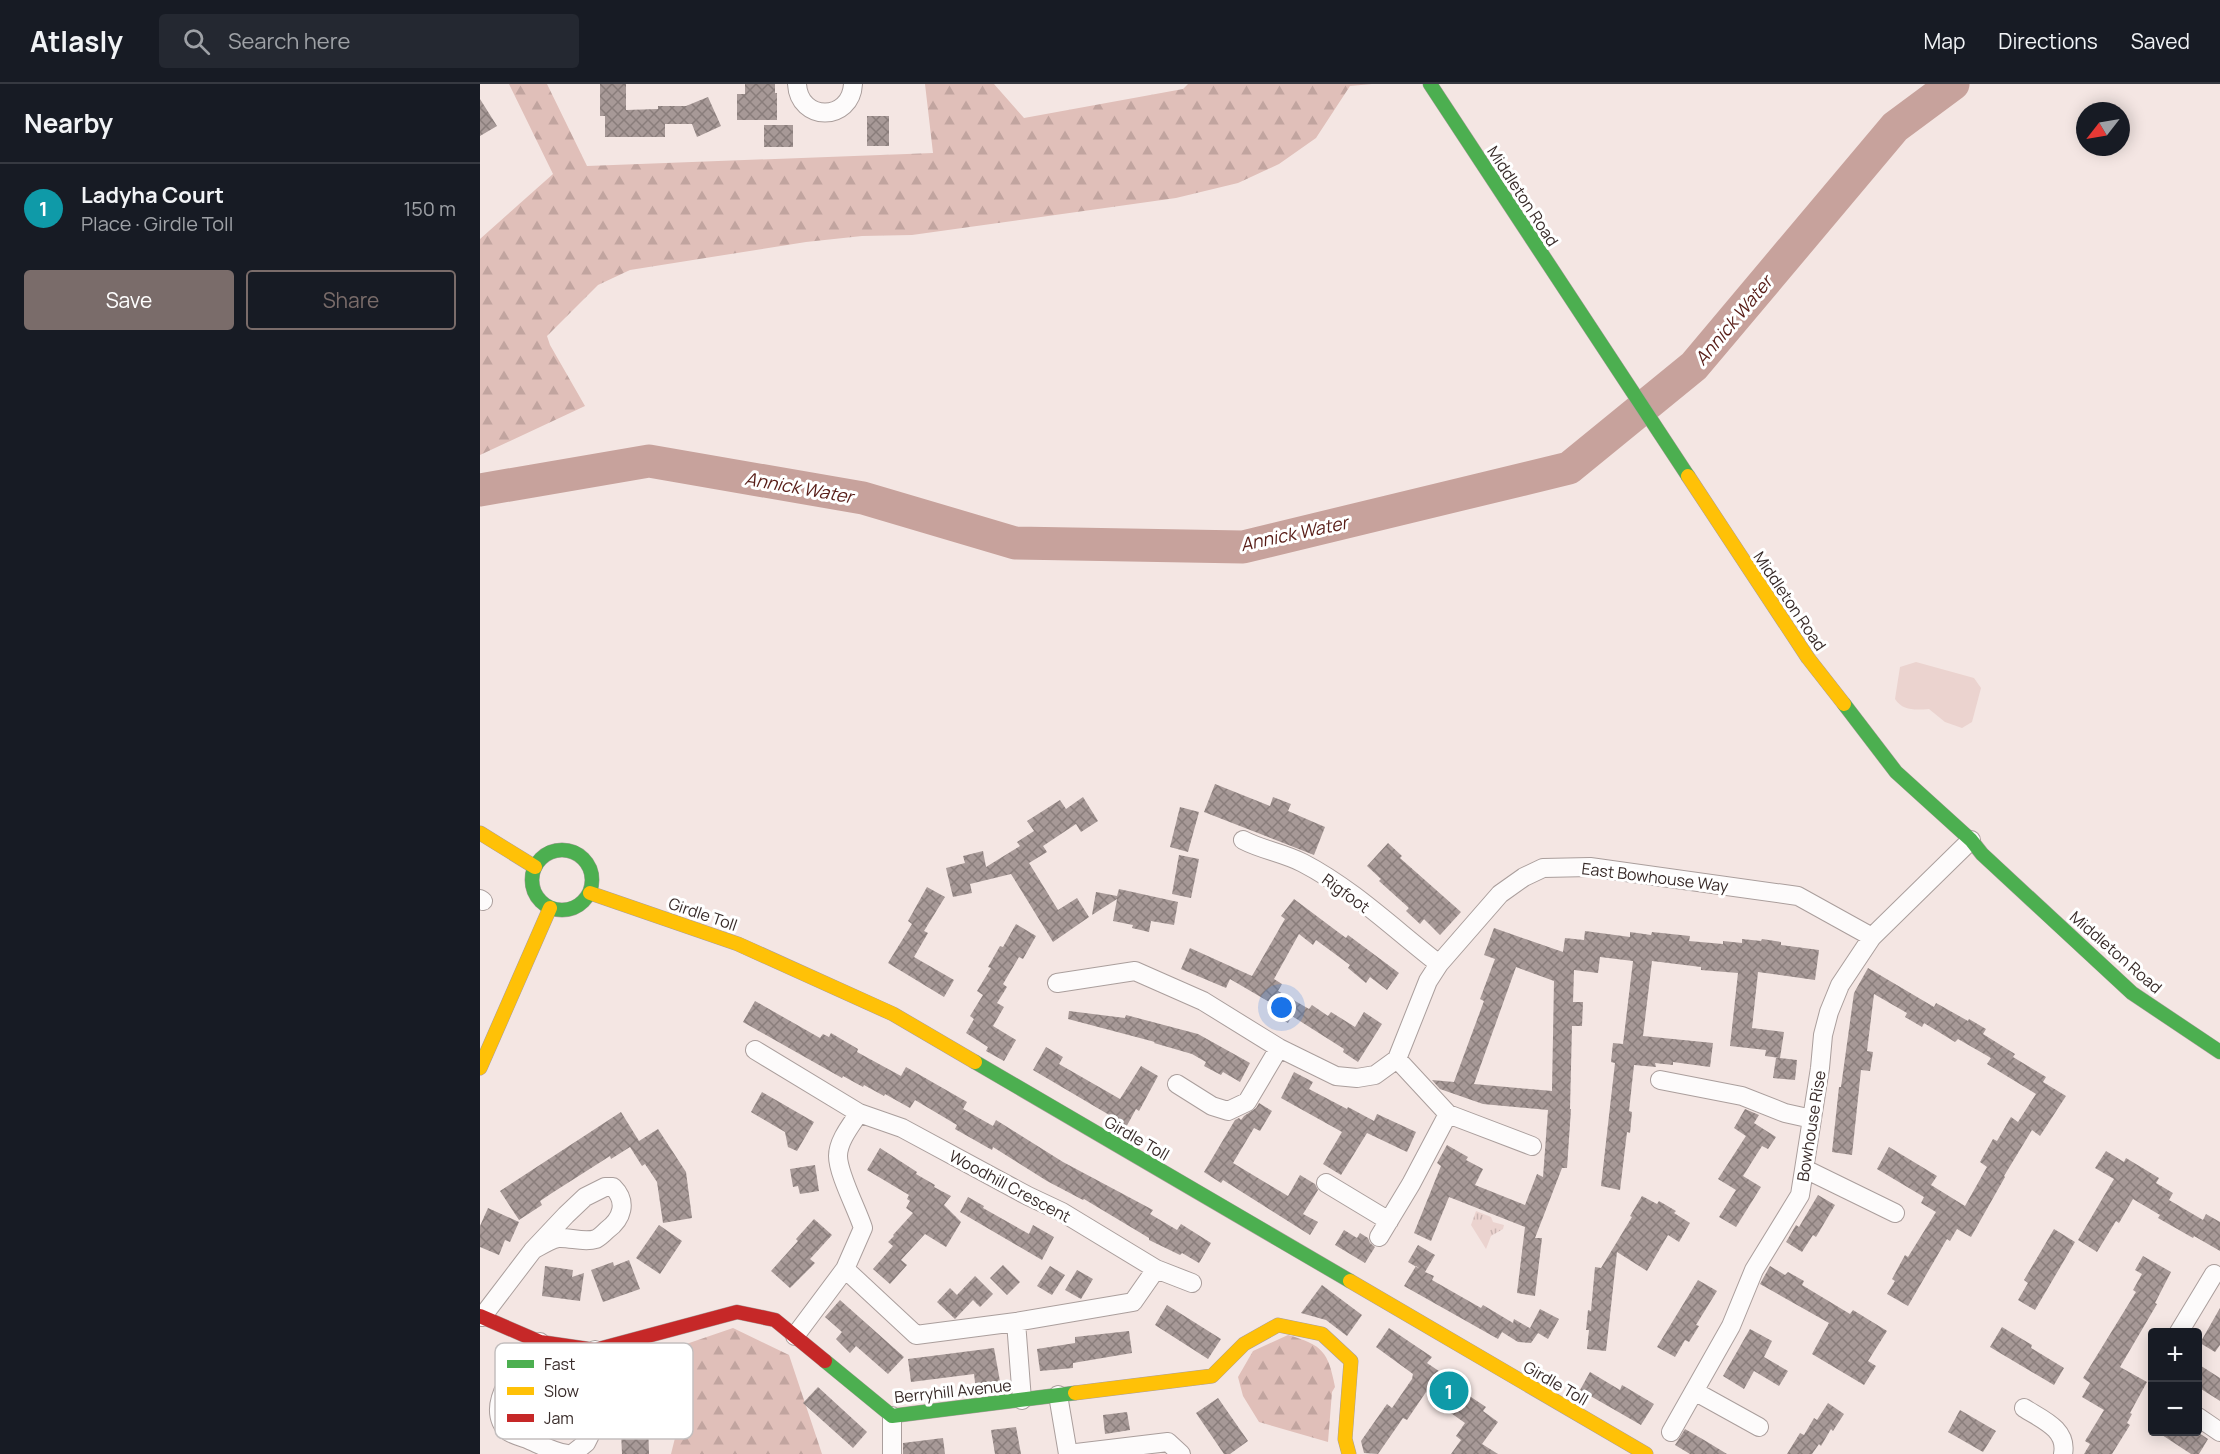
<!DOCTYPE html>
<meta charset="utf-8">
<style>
:root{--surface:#171b24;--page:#242831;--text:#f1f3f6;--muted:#9ea1a6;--line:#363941;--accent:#7a6c6a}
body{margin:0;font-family:Manrope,sans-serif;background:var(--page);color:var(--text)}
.controls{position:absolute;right:18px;bottom:18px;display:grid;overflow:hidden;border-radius:6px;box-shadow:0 3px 15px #0003}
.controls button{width:54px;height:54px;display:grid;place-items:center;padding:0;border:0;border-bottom:2px solid var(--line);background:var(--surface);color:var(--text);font:30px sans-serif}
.compass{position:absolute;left:1596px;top:18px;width:54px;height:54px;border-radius:50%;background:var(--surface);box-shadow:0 3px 15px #0003;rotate:239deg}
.you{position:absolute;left:802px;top:924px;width:21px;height:21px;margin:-15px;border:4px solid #fff;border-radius:50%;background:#1a73e8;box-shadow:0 0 0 9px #1a73e833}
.badge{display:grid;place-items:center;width:39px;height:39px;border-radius:50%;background:var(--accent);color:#fff;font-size:20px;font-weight:700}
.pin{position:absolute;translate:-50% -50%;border:3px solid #fff;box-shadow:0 2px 6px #0006}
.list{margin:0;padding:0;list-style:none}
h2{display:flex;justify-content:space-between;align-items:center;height:78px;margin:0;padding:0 24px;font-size:26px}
h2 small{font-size:20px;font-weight:400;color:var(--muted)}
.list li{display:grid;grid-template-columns:39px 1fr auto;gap:18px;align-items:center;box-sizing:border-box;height:90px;padding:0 24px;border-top:2px solid var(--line)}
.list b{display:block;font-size:22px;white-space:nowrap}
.list p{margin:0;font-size:20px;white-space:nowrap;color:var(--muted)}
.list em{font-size:20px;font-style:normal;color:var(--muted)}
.actions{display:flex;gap:12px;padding:18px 24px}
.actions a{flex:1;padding:14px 0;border:2px solid var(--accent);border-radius:6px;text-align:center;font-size:21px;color:var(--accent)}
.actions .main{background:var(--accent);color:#fff}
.icon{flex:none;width:33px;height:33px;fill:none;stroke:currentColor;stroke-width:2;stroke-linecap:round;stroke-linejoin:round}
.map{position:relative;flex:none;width:1740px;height:1370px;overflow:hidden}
header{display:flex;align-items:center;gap:36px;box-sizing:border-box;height:84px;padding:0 30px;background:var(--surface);border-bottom:2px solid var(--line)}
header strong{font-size:28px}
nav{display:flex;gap:33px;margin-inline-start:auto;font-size:21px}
.search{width:420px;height:54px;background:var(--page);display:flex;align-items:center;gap:15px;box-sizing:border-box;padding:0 21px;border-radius:6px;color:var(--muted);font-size:22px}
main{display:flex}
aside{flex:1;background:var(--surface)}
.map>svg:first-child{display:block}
</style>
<header>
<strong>Atlasly</strong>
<div class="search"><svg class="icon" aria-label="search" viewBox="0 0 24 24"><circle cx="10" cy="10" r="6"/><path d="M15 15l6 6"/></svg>Search here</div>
<nav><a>Map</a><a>Directions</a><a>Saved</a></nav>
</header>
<main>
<aside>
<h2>Nearby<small></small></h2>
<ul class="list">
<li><span class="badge" style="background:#0f9aa8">1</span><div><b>Ladyha Court</b><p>Place · Girdle Toll</p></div><em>150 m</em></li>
</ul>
<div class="actions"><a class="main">Save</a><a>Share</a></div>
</aside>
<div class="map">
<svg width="1740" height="1370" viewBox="0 0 1740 1370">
<defs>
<pattern id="grass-tufts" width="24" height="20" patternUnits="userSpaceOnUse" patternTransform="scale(1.5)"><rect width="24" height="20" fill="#ebd3cf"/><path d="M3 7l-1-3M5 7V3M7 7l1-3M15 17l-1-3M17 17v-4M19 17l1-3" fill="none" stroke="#cab5b2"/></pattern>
<pattern id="forest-firs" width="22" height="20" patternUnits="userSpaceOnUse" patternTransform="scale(1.5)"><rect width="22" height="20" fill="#e0bfb9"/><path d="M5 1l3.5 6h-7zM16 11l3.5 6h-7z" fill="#c1a49f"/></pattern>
<pattern id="building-cross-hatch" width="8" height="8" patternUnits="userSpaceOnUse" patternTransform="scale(1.5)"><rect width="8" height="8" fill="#a79997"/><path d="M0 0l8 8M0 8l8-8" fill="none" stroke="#897d7b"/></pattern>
</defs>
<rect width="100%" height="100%" fill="#f4e6e3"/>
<path fill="url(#grass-tufts)" d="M 996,1127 L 1011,1133 L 1013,1138 L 1024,1141 L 1023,1145 L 1011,1152 L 1006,1165 L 991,1141 Z"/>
<path fill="url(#forest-firs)" d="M 29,0 L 67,0 L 107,82 L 453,69 L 445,0 L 514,0 L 544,34 L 703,5 L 708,0 L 892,0 L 870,2 L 836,54 L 799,80 L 758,99 L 696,114 L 432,151 L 382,152 L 326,158 L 150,186 L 118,201 L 67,252 L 70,261 L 105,322 L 0,371 L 0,155 L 73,90 Z
M 253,1244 L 309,1271 L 342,1370 L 191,1370 L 198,1342 L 177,1270 Z
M 808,1251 C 843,1261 848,1268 855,1303 L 852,1308 L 848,1358 L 779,1338 L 763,1312 L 758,1293 L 773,1267 Z"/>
<path fill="#ebd3cf" d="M 1436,578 L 1494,594 L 1501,604 L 1492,638 L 1482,644 L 1465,638 L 1449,625 C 1435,626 1423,627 1415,615 L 1420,583 Z"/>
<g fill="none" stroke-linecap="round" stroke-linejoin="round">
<path stroke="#c7a29c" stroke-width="33" d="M 0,406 L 169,377 L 383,414 L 535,459 L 763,463 L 1089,384 L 1214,282 L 1415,43 L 1473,0"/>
</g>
<path fill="url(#building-cross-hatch)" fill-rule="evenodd" d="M 120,0 L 146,0 L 146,26 L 178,25 L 178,22 L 206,22 L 228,13 L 241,42 L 217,53 L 212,40 L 185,40 L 185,53 L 125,53 L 125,32 L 120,32 Z
M 265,0 L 295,0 L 295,9 L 297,9 L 297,36 L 257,36 L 257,10 L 265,10 Z
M 0,15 L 17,42 L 0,52 Z
M 387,32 L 409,32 L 409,62 L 387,62 Z
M 284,41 L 313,41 L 313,63 L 284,63 Z
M 735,700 L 790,722 L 793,713 L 811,720 L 808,727 L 845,743 L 834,771 L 724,728 Z
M 603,713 L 618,737 L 601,748 L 596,740 L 563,762 L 567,768 L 549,779 L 578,826 L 597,814 L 609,833 L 573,858 L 531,790 L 490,800 L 492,809 L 473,813 L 466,784 L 485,779 L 483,772 L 503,767 L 506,783 L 540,762 L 537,758 L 554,747 L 547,737 L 580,716 L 586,725 Z
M 700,723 L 719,728 L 708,768 L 690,763 Z
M 908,759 L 922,772 L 920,774 L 981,828 L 960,851 L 944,835 L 940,840 L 926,827 L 929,824 L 899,797 L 901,795 L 887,782 Z
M 699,771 L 719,775 L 711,814 L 692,810 Z
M 447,803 L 465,813 L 444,847 L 448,849 L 434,873 L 474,896 L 464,913 L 408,879 L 432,840 L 428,837 Z
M 639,805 L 698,818 L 694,841 L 671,837 L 669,848 L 652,844 L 653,841 L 633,837 L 637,815 L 612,831 L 616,808 L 637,812 Z
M 814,815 L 866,854 L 868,851 L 919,889 L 907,906 L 890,893 L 886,899 L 868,884 L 870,881 L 836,856 L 833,861 L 819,850 L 794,895 L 802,900 L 798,907 L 829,925 L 832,921 L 848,932 L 851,928 L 875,943 L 884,928 L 902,940 L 878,978 L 863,968 L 864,965 L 812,932 L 808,939 L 787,926 L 791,919 L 750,895 L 746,904 L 701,885 L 710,864 L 772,892 L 805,835 L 801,832 Z
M 536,840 L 556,852 L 543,875 L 539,873 L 523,900 L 527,903 L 517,919 L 524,923 L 513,942 L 536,956 L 524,977 L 506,967 L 508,963 L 486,949 L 494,935 L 490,932 L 503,911 L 497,907 L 511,884 L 508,883 L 520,862 L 523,863 Z
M 1014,844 L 1083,868 L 1085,854 L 1104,856 L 1105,847 L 1150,853 L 1150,848 L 1171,851 L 1172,848 L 1210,852 L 1209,857 L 1243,860 L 1243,857 L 1262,859 L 1262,855 L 1281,857 L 1282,855 L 1301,858 L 1301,861 L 1339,866 L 1335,896 L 1278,888 L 1272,944 L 1304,948 L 1300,974 L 1317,976 L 1315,996 L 1293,994 L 1296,974 L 1300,974 L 1285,972 L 1286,966 L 1250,962 L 1258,889 L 1221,886 L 1221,883 L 1172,877 L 1163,952 L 1233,959 L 1230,983 L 1193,978 L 1193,981 L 1175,979 L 1176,983 L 1154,981 L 1149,1027 L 1152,1028 L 1150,1049 L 1147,1048 L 1140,1106 L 1121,1102 L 1135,979 L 1131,978 L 1133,959 L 1143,960 L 1153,877 L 1120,873 L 1118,889 L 1094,886 L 1093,918 L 1103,918 L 1102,942 L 1092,942 L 1090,1025 L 1091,1025 L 1087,1084 L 1082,1084 L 1055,1154 L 1062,1154 L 1055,1212 L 1037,1209 L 1045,1143 L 969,1113 L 951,1157 L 934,1149 L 961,1082 L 957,1079 L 967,1061 L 988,1073 L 986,1076 L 1003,1085 L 995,1101 L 1045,1121 L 1057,1090 L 1063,1093 L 1068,1026 L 1003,1020 L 960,1005 L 952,996 L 974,998 L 1004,917 L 1000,915 L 1015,875 L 1004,871 ZM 1036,883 L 1074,897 L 1072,1007 L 994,1000 Z
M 1388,884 L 1454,923 L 1456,919 L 1488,937 L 1489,935 L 1506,945 L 1503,950 L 1535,970 L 1533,973 L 1566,993 L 1563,998 L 1586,1012 L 1560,1052 L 1552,1046 L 1524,1092 L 1525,1093 L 1491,1153 L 1477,1145 L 1470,1157 L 1467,1155 L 1428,1222 L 1407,1210 L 1415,1197 L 1412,1195 L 1425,1171 L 1428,1173 L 1456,1128 L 1441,1119 L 1444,1113 L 1397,1085 L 1409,1063 L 1457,1092 L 1451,1101 L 1485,1122 L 1507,1083 L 1500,1078 L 1513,1055 L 1517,1057 L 1531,1033 L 1538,1038 L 1556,1010 L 1507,980 L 1511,974 L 1478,955 L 1475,958 L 1444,939 L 1442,943 L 1425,933 L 1427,929 L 1394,910 L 1387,967 L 1393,968 L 1390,987 L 1381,986 L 1372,1071 L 1352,1068 L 1359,1003 L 1361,1003 L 1374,909 Z
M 275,917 L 340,954 L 343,950 L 349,953 L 351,949 L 378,965 L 377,968 L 421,992 L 426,983 L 487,1018 L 483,1025 L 513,1042 L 516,1036 L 583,1078 L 673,1126 L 670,1130 L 697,1146 L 701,1140 L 731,1159 L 719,1179 L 702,1169 L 700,1171 L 669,1156 L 669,1154 L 604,1115 L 603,1116 L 567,1097 L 513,1063 L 512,1066 L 475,1045 L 477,1041 L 435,1016 L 430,1024 L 405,1010 L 404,1012 L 384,1001 L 383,1003 L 363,992 L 362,994 L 263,938 Z
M 589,927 L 645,934 L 646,931 L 718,950 L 770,979 L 760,998 L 743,988 L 741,991 L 724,982 L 726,978 L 712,970 L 674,959 L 675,958 L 588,935 Z
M 566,963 L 583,973 L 579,980 L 640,1015 L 661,982 L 678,992 L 659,1027 L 656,1025 L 644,1047 L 628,1038 L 631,1032 L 553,986 Z
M 814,988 L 833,998 L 829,1005 L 867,1025 L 868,1023 L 894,1037 L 897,1030 L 936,1048 L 927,1068 L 887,1049 L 861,1091 L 843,1080 L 862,1048 L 801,1014 Z
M 282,1008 L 334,1038 L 317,1067 L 308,1063 L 305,1048 L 271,1028 Z
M 779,1019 L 792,1027 L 780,1047 L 774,1044 L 753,1079 L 808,1112 L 820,1091 L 835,1100 L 838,1106 L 823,1130 L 838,1138 L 830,1151 L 743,1096 L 741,1099 L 724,1088 L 755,1036 L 759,1034 L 761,1036 L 764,1032 L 776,1024 Z
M 1265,1025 L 1279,1031 L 1274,1039 L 1296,1053 L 1288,1065 L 1282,1062 L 1263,1092 L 1281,1103 L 1256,1143 L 1239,1133 L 1256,1106 L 1238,1095 L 1266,1052 L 1254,1044 Z
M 141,1028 L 159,1057 L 178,1045 L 206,1088 L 212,1134 L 183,1139 L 177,1098 L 165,1080 L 162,1082 L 150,1063 L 131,1075 L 130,1072 L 72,1109 L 60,1117 L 62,1121 L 39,1136 L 20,1107 Z
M 400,1064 L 437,1088 L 436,1090 L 455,1101 L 454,1103 L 471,1112 L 464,1121 L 481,1138 L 466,1163 L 445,1150 L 421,1176 L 427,1181 L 410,1200 L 393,1185 L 413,1162 L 408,1158 L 414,1152 L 413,1151 L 433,1129 L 426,1124 L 430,1117 L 427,1115 L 429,1111 L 387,1086 Z
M 1626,1067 L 1644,1078 L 1646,1074 L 1679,1094 L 1676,1099 L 1693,1109 L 1689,1116 L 1723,1136 L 1726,1130 L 1740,1138 L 1740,1167 L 1714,1152 L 1713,1154 L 1678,1134 L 1680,1131 L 1653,1115 L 1639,1139 L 1636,1137 L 1617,1168 L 1598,1156 L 1634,1095 L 1615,1084 Z
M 335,1081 L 339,1107 L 320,1110 L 318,1102 L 313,1103 L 310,1085 Z
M 1338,1111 L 1355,1121 L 1336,1153 L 1333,1151 L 1322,1168 L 1306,1158 L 1316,1141 L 1319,1143 Z
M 1162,1112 L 1177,1120 L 1179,1117 L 1196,1127 L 1194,1129 L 1210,1139 L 1199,1158 L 1188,1151 L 1167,1187 L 1137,1168 L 1126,1267 L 1107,1265 L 1109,1246 L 1106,1246 L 1108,1226 L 1111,1227 L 1115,1183 L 1121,1184 L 1152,1133 L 1150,1132 Z
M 488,1113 L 504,1122 L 503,1124 L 549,1150 L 553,1141 L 574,1153 L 562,1176 L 480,1128 Z
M 8,1124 L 39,1138 L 30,1158 L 25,1156 L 19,1171 L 0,1163 L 0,1142 Z
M 334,1135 L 352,1151 L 330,1175 L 335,1179 L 310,1204 L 291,1187 L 318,1157 L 316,1155 Z
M 179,1141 L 202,1157 L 180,1190 L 156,1174 Z
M 1574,1145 L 1595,1158 L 1555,1226 L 1538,1216 L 1548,1199 L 1544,1196 Z
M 864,1146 L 877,1154 L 880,1149 L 888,1154 L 890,1159 L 895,1163 L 885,1179 L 855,1161 Z
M 938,1161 L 955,1171 L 945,1188 L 954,1192 L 952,1196 L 1001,1224 L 1003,1221 L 1033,1239 L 1034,1235 L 1053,1246 L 1050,1244 L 1060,1225 L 1079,1235 L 1068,1255 L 1058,1249 L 1051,1259 L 1038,1258 L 1022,1248 L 1018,1255 L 924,1202 L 936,1182 L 940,1185 L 928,1178 Z
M 1663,1172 L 1691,1188 L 1675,1219 L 1677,1220 L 1640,1283 L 1667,1298 L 1650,1329 L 1652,1330 L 1647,1339 L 1650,1341 L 1632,1370 L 1604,1370 L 1610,1360 L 1605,1357 L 1624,1326 L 1602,1313 L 1610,1299 L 1603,1294 L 1656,1208 L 1653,1206 L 1662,1190 L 1655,1186 Z
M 149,1176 L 160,1205 L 123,1218 L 111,1186 L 133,1178 L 134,1182 Z
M 523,1181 L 540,1198 L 527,1211 L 510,1194 Z
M 65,1182 L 93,1186 L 92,1193 L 104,1189 L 100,1217 L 62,1212 Z
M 570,1182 L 585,1191 L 572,1211 L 557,1202 Z
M 1290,1182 L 1305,1191 L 1308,1188 L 1324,1197 L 1322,1201 L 1370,1230 L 1373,1226 L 1407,1247 L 1388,1277 L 1396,1282 L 1384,1301 L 1332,1270 L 1349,1239 L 1280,1200 Z
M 597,1186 L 613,1195 L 601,1215 L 585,1206 Z
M 495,1192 L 513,1210 L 500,1223 L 493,1216 L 475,1235 L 457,1218 L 470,1204 L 477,1211 Z
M 1218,1196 L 1237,1207 L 1216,1241 L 1219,1242 L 1209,1258 L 1205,1256 L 1195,1273 L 1177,1263 Z
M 842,1201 L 882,1231 L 867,1252 L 846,1236 L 821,1229 Z
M 360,1216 L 424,1273 L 408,1290 L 376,1262 L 370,1269 L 356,1255 L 362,1248 L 345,1233 Z
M 687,1221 L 741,1255 L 728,1275 L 675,1241 Z
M 1740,1224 L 1740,1261 L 1735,1268 L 1720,1259 Z
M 1522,1243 L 1552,1261 L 1551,1264 L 1584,1284 L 1574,1301 L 1510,1263 Z
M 909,1244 L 952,1273 L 947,1279 L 987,1306 L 985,1309 L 1006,1323 L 1003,1327 L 1018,1338 L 1002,1360 L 1018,1370 L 971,1370 L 981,1356 L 976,1352 L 985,1339 L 968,1327 L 970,1324 L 946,1308 L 927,1336 L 923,1334 L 898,1370 L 884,1369 L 881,1357 L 907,1320 L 912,1324 L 932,1295 L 933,1290 L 896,1263 Z
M 1270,1245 L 1292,1257 L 1284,1273 L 1308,1287 L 1299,1302 L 1274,1287 L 1264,1305 L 1243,1292 Z
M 649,1247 L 652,1269 L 593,1279 L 593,1284 L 560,1287 L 557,1265 L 595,1259 L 595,1253 Z
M 514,1264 L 521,1303 L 496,1306 L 494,1290 L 431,1298 L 428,1275 Z
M 1718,1280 L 1740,1294 L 1740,1317 L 1718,1303 Z
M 1110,1288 L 1140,1306 L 1142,1301 L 1174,1320 L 1161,1341 L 1100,1306 Z
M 167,1302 L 169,1370 L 142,1370 L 139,1304 Z
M 338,1303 L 387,1348 L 373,1364 L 323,1319 Z
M 738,1314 L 768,1357 L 750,1370 L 744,1370 L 716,1329 Z
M 1348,1319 L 1364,1330 L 1353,1347 L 1351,1345 L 1341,1362 L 1339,1360 L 1332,1370 L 1307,1370 L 1320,1349 L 1324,1351 L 1334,1334 L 1337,1336 Z
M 1480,1326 L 1516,1347 L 1503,1368 L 1468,1348 Z
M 647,1328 L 650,1346 L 625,1350 L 623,1331 Z
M 536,1343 L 541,1370 L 515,1370 L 511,1346 Z
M 1205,1345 L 1224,1356 L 1247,1370 L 1210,1370 L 1195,1361 Z
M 1676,1347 L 1716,1347 L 1728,1355 L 1719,1370 L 1711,1370 Z
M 463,1354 L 465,1370 L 423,1370 L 423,1359 Z"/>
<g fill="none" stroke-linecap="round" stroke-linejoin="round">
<defs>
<path id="street" d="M 317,0 C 319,38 371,38 373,0
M 763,756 C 782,766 804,769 823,779 C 873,805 915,846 959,880
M 0,815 L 3,817
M 577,899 L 655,887 L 723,917 L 799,964 L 856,992 L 877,994 L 895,991 L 917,975 L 948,897 L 959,880 L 1020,810 L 1044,793 L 1063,784 L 1110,783 L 1318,812 L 1392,853
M 275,966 L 379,1029 L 422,1044 L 548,1112 L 582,1128 L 676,1185 L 712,1199
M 1180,996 L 1262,1012 L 1305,1029 L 1332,1035
M 697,1000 L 732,1022 L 748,1027 L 767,1018 L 799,964
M 968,1030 L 1052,1062
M 1325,1085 L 1415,1129
M 846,1099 L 909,1137
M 899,1153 L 931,1100 L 968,1030 L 917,975
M 365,1185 L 436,1251 L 536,1238 L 653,1218 L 676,1185
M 2,1233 L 53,1166 L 86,1131 L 105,1113 L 125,1103 L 133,1103 C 148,1118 142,1135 127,1146 C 124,1149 120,1153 116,1155 C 103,1159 91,1153 78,1154 C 71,1155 60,1162 53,1166
M 536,1238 L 542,1316
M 1699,1248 L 1734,1190
M 315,1252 L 365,1185 L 383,1144 C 377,1125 358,1090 358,1072 C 358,1057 371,1041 379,1029
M 60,1258 C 41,1277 0,1322 29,1348 C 34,1351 41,1353 47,1355 C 59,1360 73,1368 87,1370
M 1214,1307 L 1279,1343
M 578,1311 L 588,1370
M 1544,1324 C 1561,1335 1588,1345 1583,1370
M 1718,1333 L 1740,1348
M 1191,1348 L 1251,1242 L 1274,1186 L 1320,1111 L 1340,984 L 1343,951 L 1349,928 L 1360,901 L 1392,853 L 1491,756
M 92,1370 L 106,1359 L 110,1351 L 115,1266
M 412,1370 L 412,1332
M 588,1370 L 688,1358 L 701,1370"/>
<path id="fast" d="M 950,0 L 1208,392
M 1364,620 L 1416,688 L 1491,756 L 1502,770 L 1652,909 L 1740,968
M52 796a30 30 0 1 1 60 0a30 30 0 1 1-60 0Z
M 495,978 L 870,1197
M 345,1277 L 412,1332 L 595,1309"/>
<path id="slow" d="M 1208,392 L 1328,574 L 1364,620
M 0,749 L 55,783
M 110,809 L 258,860 L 413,930 L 495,978
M 0,984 L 70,824
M 870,1197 L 1166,1370
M 595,1309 L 732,1292 L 764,1260 L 798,1241 L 842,1250 L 871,1277 L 865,1355 L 869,1370"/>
<path id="jam" d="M 0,1232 L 60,1258 L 115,1266 L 257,1228 L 295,1236 L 345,1277"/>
</defs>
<use href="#street" stroke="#aa9e9c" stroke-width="20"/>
<use href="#fast" stroke="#aa9e9c" stroke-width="15"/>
<use href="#slow" stroke="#aa9e9c" stroke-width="15"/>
<use href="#jam" stroke="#aa9e9c" stroke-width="15"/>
<use href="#street" stroke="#fdfbfb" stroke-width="18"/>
<use href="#fast" stroke="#4caf50" stroke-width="14"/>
<use href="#slow" stroke="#ffc107" stroke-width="14"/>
<use href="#jam" stroke="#c62828" stroke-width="14"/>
</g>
<g text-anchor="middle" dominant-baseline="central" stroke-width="6" stroke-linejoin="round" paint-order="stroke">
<g font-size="16" fill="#382b29" stroke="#fff">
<text transform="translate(1043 112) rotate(57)">Middleton Road</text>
<text transform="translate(1310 517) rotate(56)">Middleton Road</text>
<text transform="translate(1175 793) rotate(7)">East Bowhouse Way</text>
<text transform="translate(866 809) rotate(36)">Rigfoot</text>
<text transform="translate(223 830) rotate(19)">Girdle Toll</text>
<text transform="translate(1636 868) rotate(41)">Middleton Road</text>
<text transform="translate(1331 1042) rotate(-81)">Bowhouse Rise</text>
<text transform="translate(657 1054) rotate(30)">Girdle Toll</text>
<text transform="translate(530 1102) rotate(28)">Woodhill Crescent</text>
<text transform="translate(1076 1299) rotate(30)">Girdle Toll</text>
<text transform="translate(473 1307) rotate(-6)">Berryhill Avenue</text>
</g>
<g font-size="18" font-style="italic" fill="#581d17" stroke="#fff">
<text transform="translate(1253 236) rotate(-50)">Annick Water</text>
<text transform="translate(319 403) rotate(10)">Annick Water</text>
<text transform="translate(814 449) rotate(-12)">Annick Water</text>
</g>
</g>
<rect x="15" y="1259" width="198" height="96" rx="9" fill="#fff" stroke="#c3bfbf" stroke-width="1.5"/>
<rect x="27" y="1276" width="27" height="8" fill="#4caf50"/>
<rect x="27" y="1303" width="27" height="8" fill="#ffc107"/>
<rect x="27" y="1330" width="27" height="8" fill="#c62828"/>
<g font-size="16" fill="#382b29">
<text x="64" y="1286">Fast</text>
<text x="64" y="1313">Slow</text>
<text x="64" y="1340">Jam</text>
</g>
</svg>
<div class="controls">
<button>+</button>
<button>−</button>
</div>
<svg class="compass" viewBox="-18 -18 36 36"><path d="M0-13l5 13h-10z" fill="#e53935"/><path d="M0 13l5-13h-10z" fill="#9ea1a6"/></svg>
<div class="you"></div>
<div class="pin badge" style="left:969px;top:1307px;background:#0f9aa8">1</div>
</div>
</main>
